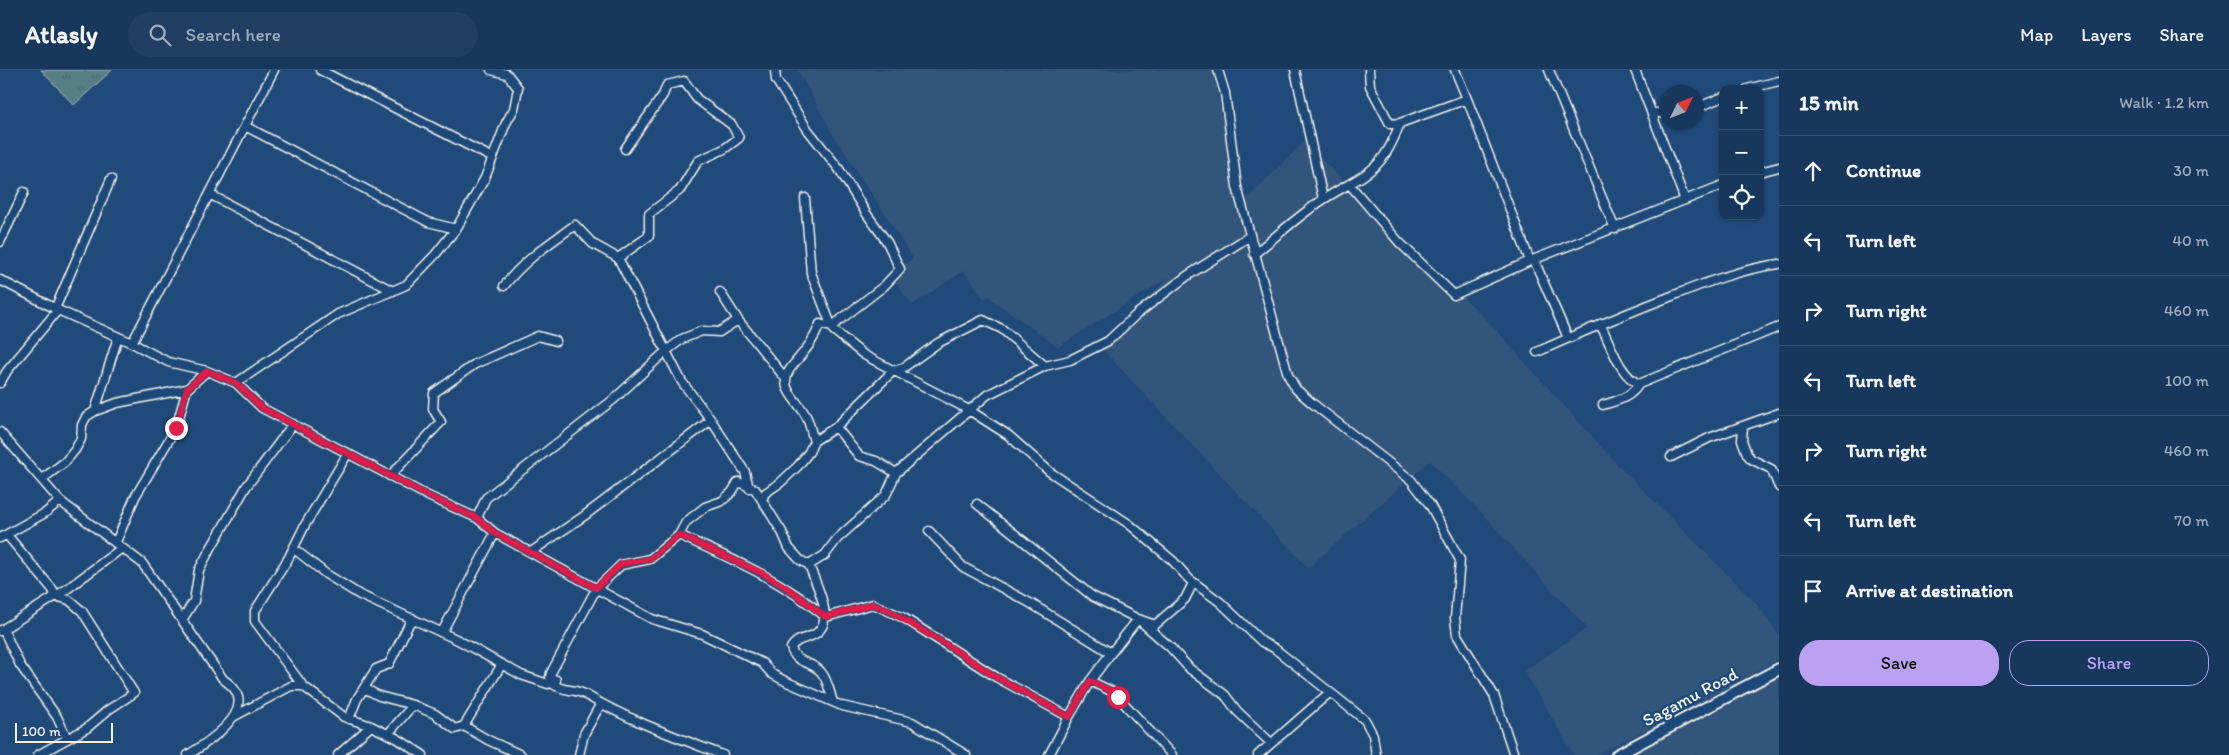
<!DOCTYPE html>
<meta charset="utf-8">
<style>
:root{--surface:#17385c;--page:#203f62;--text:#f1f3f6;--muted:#9eacbb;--line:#365272;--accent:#bca0f2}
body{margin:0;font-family:Itim,sans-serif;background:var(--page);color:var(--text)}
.controls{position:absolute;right:15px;top:15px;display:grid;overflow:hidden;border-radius:10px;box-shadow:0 1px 4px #0004}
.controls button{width:45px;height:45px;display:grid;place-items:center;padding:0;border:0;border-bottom:1px solid var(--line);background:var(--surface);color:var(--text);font:25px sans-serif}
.compass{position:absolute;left:1659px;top:15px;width:45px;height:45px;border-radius:50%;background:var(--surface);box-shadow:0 1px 4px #0004;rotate:47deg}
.scale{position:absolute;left:15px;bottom:12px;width:98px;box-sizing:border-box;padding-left:5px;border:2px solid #f4f1e8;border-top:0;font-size:14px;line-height:18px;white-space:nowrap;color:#f4f1e8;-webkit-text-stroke:4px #1f4a7a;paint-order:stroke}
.stop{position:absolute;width:15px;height:15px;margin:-11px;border:4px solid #e11d48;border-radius:50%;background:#fff}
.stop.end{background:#e11d48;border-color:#fff;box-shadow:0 1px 5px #0008}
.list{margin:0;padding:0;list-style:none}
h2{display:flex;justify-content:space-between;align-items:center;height:65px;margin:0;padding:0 20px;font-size:21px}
h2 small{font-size:16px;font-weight:400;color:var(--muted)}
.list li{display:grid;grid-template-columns:32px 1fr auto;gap:15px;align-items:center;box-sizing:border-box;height:70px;padding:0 20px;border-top:1px solid var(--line)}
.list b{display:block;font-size:19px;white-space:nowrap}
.list em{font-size:16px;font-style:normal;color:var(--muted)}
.actions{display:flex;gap:10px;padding:15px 20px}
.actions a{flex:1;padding:11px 0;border:1px solid var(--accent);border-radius:20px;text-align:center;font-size:18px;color:var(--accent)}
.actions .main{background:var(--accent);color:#111}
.icon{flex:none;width:28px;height:28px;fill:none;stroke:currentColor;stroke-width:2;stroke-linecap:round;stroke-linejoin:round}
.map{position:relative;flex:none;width:1779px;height:685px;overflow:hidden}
header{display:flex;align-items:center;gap:30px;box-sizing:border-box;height:70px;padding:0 25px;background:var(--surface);border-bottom:1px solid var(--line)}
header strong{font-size:24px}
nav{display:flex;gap:28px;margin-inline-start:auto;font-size:18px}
.search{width:350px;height:45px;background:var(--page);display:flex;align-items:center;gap:12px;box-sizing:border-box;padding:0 18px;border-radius:28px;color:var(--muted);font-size:19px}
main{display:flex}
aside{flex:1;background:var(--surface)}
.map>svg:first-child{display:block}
</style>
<header>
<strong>Atlasly</strong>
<div class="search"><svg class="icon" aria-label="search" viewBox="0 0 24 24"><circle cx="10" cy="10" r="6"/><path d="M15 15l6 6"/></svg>Search here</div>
<nav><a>Map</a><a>Layers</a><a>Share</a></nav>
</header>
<main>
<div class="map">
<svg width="1779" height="685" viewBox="0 0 1779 685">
<defs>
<pattern id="grass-tufts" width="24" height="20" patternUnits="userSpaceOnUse" patternTransform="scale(1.25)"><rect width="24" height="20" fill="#577f85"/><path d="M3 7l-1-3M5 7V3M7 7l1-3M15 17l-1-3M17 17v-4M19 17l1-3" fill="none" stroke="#516669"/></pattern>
</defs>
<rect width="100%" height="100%" fill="#1f4a7a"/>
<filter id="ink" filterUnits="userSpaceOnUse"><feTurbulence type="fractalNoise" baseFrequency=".02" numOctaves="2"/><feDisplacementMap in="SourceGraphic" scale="10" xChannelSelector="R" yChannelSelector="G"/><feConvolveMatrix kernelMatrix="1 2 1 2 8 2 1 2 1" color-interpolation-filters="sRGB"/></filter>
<g filter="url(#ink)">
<path fill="#33547c" d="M 798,0 L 1213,0 L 1241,134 L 1304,72 L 1485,248 L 1617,394 L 1756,533 L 1779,565 L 1779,589 L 1699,633 L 1596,685 L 1574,685 L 1524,601 L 1587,558 L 1477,438 L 1430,391 L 1308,498 L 1100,277 L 1169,207 L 1058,277 L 992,230 L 990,226 L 984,229 L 964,201 L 912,235 L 891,206 L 913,188 L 831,61 Z
M 1779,606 L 1779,685 L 1631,685 L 1640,680 Z"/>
<path fill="url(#grass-tufts)" stroke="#a6b8b6" d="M 41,0 L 112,0 L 74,35 Z"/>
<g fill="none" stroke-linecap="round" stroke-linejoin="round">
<defs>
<path id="minor" d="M 320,0 L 493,88
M 775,0 L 776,10 L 808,60 L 839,99 L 866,143 L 887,172 L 900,199 L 884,216 L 831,257 L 820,254 C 812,275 803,282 790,299 C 777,318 798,330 806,346 C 810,353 811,363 814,371
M 1218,0 L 1225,23 L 1237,117 L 1288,305 L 1296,319 L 1312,333 L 1411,410 L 1430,435 L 1460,490 L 1455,548 L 1457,565 L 1494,625 L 1514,685
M 1295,0 L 1323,129
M 1369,0 L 1370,16 L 1390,54 L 1400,53
M 1455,0 L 1467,29
M 1549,0 L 1615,159
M 1635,0 L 1685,130
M 1747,19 L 1779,11
M 1696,38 L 1723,27
M 1652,43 L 1666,43
M 245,56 L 428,152 L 456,159
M 625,79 L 663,25 L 667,15 L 684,11 L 697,29 L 732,55 L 739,68 L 724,79 L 698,91 L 680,120 L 649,144 L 649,166 L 618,188 L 682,312 L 711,350
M 1760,102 L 1779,97
M 1350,115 L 1399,172 L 1454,225 L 1530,191 L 1723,115
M 211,125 L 393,221
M 805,128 L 811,203 L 833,260 L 864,285 L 969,340 L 1008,365 L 1050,402 L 1129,454 L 1173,491 L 1189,509 L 1220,532 L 1262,572 L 1274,578 L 1365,650 L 1373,665 L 1376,685
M 0,172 L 24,122
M 1254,184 C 1277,166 1299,145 1324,129 C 1365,103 1382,104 1400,53 L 1467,29 L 1530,191
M 1534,190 L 1568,268
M 0,210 L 58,240 L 132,273 L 168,292 L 207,301 L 236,313 L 262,338 L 428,426 L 477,448 L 495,463 L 652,549 L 702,564 L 762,593 L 772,604 L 787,612 L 842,636 L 912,652 L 966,685
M 504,216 C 524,190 549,174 575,155 L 593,174 L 618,188
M 720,222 L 738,250 L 786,309
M 55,239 L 111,109
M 1600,254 C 1611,274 1619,305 1639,314 L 1779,257
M 132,273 L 274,0
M 1537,282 C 1582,262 1627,243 1672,226 C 1707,212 1742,199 1779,194
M 0,313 L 7,301 L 58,240
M 236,313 L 338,244 L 406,215 L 435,185 L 456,159 L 485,108 L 506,53 L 514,39 L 518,18 L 507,4 L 491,0
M 1603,335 C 1619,330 1630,328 1639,314
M 95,341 L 118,267
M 1743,356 L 1742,370 L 1747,384 L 1751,389 L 1771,399 L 1779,417
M 836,357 L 859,386 L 876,391 L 896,403
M 0,362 L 60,431 L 142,493 L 223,609 C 229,614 236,618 238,627 C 244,649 204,675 188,685
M 1671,387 L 1709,368 L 1779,343
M 390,406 L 441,352 L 433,339 L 434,323 L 475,294 L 538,266 L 556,271
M 42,409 L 65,392 L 75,380 L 81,369 L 82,355 L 86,347 L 95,341 L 117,333 L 187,319 L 207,301
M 762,430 L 765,423 L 780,413 L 798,396 L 809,382 L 814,371 L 836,357 L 893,301 L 903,298 L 938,273 L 983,250 L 1002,259 L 1045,296
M 977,434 L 1092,526 L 1138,549 L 1155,555 L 1185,529 L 1193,513
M 477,448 L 486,428 L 613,330 L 665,282 L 682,269 L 702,261 L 719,262 L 738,250
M 929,461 L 963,497 L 1030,533 L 1111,583 L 1090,611 L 1069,647
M 7,465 L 53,520 L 55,526 L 69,530 L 82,541 L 134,623 L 108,640 L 87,658 L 38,685
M 0,468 L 45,443 L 60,431
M 116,472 L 135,427 L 176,358 L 187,319
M 293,478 L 326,504 L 360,525 L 458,570 L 521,605 L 548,614 L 556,610
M 531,482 L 584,446 L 711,350 L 745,402 L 749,418
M 809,495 L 825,485 L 837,469 L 886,425 L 896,403 L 987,325 L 1045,296 L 1070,290 L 1108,271 L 1137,244 L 1187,206 L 1250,166
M 182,550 L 194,531 L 199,500 L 207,485 L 246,417 L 293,354
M 3,559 L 20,595 L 57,647 L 67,668
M 0,561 L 67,519 L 122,478
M 442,562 L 495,463
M 1111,583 L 1138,549 L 1170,577 L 1190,599 L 1225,625 L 1237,641 L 1271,673
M 556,610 L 550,607 L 551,603 L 596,519 L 621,495 L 650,489 L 679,465
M 556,610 L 553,614 C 562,622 575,618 586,625 C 628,650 676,667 723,685
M 1090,611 L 1111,621 L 1118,627 L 1172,685
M 303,616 L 344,647 L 371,656 L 398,669 L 423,685
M 364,618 L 376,599 L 389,594 L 412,548
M 833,632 C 830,623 828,610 821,602 C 812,591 795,594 791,578 C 795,570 803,569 811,566 C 839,555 816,515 809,495 L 800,490 L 789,478 L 782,462 L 755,419 L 738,412 L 732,422 L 722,431 L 705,437 L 686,452 L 679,465 C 734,490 778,508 826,547 L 873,534 L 904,548 L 996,607 L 1069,647 L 1049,685
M 235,646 L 291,616 L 303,616 L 255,551 L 255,541 L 288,489 L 305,455 L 348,383
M 349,649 L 357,629 L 364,618 L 379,626 L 413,635
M 464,656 L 502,594
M 388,664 L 413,635 L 435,644 L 455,659 L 464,656 L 488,670 L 521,685
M 338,685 L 371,656
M 579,685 L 584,664 L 600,635
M 1258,685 L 1329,623"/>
<path id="highway" d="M 1617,685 L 1779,599"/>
</defs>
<use href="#minor" stroke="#f4f1e8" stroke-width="11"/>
<use href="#highway" stroke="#f4f1e8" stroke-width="14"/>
<use href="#minor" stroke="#1f4a7a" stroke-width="8"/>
<use href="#highway" stroke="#1f4a7a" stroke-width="10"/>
</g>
</g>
<g fill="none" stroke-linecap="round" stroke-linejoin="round" filter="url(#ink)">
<path stroke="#e11d48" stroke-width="6" d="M 176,358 L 187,319 L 207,301 L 236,313 L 262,338 L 428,426 L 477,448 L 495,463 L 596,518 L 621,494 L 650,489 L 679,465 L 764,504 L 787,518 L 826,547 L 873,534 L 888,540 L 955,580 L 996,607 L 1069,647 L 1090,611 L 1111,621 L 1118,627"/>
</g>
<g text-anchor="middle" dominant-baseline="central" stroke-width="5" stroke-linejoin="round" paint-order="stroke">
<g font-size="18" fill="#f4f1e8" stroke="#1f4a7a">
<text transform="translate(1690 627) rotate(-28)">Sagamu Road</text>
</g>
</g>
</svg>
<div class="controls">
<button>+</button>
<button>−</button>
<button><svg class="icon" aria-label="locate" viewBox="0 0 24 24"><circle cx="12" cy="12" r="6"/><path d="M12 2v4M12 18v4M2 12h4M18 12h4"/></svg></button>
</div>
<svg class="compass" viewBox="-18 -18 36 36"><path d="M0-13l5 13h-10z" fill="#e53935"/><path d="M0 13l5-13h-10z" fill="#9eacbb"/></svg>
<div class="scale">100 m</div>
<div class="stop" style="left:1118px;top:627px"></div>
<div class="stop end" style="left:176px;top:358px"></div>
</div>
<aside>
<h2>15 min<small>Walk · 1.2 km</small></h2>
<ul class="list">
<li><svg class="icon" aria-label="ahead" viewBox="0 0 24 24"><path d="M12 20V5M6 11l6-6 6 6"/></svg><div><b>Continue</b></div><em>30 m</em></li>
<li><svg class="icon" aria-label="left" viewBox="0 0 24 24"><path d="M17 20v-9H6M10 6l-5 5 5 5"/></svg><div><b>Turn left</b></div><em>40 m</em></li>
<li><svg class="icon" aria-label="right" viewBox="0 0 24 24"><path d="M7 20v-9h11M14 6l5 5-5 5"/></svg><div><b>Turn right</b></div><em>460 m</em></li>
<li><svg class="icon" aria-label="left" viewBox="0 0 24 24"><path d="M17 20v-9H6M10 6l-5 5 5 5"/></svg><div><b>Turn left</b></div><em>100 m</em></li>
<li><svg class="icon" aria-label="right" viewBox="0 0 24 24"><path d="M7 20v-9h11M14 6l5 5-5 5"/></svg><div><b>Turn right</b></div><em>460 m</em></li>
<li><svg class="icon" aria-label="left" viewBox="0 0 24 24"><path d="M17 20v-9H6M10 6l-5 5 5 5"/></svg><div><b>Turn left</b></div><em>70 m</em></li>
<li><svg class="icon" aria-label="arrive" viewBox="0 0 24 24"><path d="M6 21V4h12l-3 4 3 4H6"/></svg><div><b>Arrive at destination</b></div></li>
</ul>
<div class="actions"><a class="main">Save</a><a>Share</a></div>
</aside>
</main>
